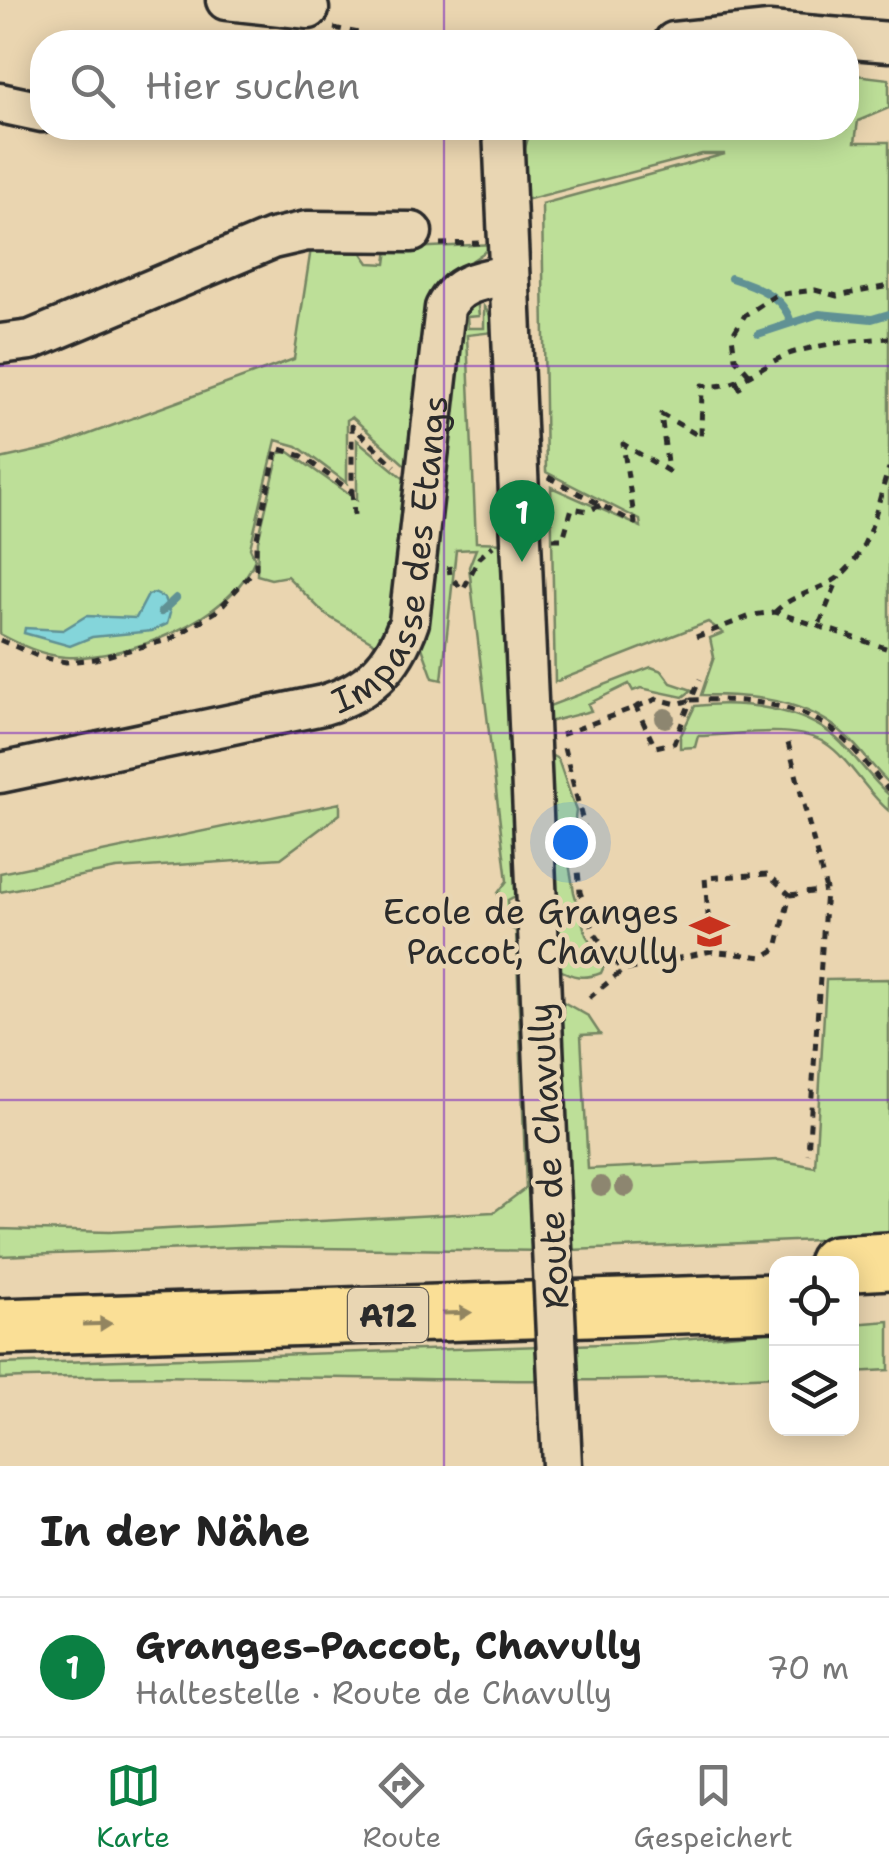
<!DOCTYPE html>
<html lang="de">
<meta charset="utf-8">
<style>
:root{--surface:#fff;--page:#f2f2f2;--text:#222;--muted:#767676;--line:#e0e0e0;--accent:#0b8043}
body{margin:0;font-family:"Shantell Sans",sans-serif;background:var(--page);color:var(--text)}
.controls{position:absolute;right:30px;bottom:30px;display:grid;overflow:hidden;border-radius:20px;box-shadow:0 5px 25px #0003}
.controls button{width:90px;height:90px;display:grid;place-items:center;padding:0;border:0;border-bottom:2px solid var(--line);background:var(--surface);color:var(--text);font:50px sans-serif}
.you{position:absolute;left:570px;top:842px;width:35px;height:35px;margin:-25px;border:8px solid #fff;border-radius:50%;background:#1a73e8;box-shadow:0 0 0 15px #1a73e833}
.badge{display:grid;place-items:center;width:65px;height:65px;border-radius:50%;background:var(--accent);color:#fff;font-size:32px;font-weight:700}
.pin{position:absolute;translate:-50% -82px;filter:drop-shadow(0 2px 5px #0008)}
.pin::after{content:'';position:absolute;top:52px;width:35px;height:30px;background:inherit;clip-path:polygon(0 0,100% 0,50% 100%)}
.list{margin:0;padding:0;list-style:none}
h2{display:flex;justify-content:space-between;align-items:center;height:130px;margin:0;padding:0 40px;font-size:42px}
h2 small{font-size:32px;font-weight:400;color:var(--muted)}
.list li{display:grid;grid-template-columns:65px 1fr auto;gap:30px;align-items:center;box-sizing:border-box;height:140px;padding:0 40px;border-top:2px solid var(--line)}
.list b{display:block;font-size:38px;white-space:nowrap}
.list p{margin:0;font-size:32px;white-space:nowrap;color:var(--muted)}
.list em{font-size:32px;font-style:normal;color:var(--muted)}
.icon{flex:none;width:55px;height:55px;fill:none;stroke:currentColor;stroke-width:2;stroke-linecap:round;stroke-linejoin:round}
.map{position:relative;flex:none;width:889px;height:1466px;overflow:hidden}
.search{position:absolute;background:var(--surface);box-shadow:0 5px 25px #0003;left:30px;right:30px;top:30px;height:110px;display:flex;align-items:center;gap:25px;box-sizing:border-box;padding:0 35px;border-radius:40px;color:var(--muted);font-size:38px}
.sheet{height:270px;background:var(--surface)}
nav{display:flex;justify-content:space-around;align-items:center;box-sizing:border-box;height:140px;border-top:2px solid var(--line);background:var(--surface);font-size:28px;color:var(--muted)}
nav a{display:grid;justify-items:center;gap:5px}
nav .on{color:var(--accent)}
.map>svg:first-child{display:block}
</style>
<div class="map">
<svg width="889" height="1466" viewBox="0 0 889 1466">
<rect width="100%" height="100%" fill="#ead5b0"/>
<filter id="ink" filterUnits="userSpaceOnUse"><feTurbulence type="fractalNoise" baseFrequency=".01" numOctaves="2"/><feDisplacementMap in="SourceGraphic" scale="20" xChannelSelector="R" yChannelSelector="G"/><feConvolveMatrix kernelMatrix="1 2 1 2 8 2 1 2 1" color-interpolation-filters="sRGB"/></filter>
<g filter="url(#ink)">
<path fill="#bddf98" stroke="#748562" stroke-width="2.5" d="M 847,74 L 889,79 L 889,108 L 858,121 L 855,142 L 889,142 L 889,783 C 874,769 862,751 847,737 C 808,699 752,695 701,695 L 714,657 L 710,638 L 723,633 L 708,622 L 555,682 L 551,487 L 641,527 L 640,520 L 546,472 L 542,204 L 725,154 L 702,154 L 522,201 L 521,162 L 531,128 L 846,128 Z
M 312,242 L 355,243 L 369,263 L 386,264 L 388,249 L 496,244 L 447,278 L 415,474 L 352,417 L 347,420 L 347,483 L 297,446 L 276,440 L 250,548 L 255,559 C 233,619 125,661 65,657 C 41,655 21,645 0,634 L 0,459 L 54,447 L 294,359 Z
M 477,297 L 479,316 L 467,317 L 468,328 L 484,328 L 484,307 L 494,320 L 494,332 L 467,335 L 476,542 L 506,543 L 505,603 L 519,894 L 508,900 L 509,911 L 526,915 L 558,999 L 588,1016 L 600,1034 L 581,1035 L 588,1169 L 779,1160 L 815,1167 L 826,980 L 889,979 L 889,1237 L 546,1251 L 241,1247 L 0,1256 L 0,1229 L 109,1232 L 494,1212 L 526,1188 L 516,931 L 501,922 L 498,893 L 507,881 L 469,567 L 476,549 L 456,550 L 442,680 L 433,678 L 416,631 L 448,319 Z
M 357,440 L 413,486 L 400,610 L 383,648 L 326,615 L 287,576 L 271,579 L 257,575 L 258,541 L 279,453 L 289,452 L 357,500 Z
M 651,667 L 662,671 L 671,683 L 692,690 L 683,697 L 641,688 L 633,691 L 629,684 L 588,704 L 591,711 L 545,723 L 544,708 Z
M 695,706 C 739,701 801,707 836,738 C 855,755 869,777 889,795 L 889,811 C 866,792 849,758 825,743 C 795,724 737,735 698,736 L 695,747 L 680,748 L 680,737 Z
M 547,753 L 558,759 L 576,811 L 569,864 L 574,892 L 586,935 L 605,964 L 601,973 C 583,980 573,977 556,968 Z
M 340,803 L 340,814 L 281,858 L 116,869 L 0,892 L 0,873 Z
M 889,1321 L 889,1370 L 852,1372 L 852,1324 Z
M 776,1331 L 776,1376 C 518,1388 259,1370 0,1379 L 0,1364 L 634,1343 Z"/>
<path fill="#84d5da" stroke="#609194" stroke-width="2.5" d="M 154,593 L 164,598 L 170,613 L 167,624 L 152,631 L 92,637 L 70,646 L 24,633 L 25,628 L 63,630 L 86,616 L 136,618 L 148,595 Z"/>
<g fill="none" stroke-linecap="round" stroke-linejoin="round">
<path stroke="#609194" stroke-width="8" d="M 731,278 C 756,286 784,296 791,323
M 758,334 L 819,314 L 872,319 L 889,314
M 161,612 L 176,598"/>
<defs>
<g id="minor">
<path d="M 226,0 L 309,9"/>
<path d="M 674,42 L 769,32 L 889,42"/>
<path d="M 0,103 L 42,112"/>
<path d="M 503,128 L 549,1181"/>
<path d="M 0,344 L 31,340 L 272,239 L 307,231 L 412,232"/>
<path id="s1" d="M 0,773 L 323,705 C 368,692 394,666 409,622 L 445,308 C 458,282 481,280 508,275"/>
<path d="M 560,1424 L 562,1466"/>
</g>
<path id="highway" d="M 836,1264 L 889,1261
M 0,1327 L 776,1302"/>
</defs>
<use href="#minor" stroke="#2b2b2b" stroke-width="45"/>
<use href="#highway" stroke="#2b2b2b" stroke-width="62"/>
<path stroke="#2b2b2b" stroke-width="5" stroke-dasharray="8 8" stroke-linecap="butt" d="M 334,28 L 403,42
M 440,244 L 479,243
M 749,374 L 735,358 L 732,336 L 745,315 L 776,295 L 815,290 L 837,296 L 889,286
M 737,383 L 744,397
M 548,477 L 635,523 L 623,444 L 668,471 L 661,414 L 701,437 L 702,385 C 739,392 761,362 795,352 C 826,343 857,340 889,338
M 352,492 L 354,515
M 553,539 L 563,539 L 572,508 L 588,511 L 601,505
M 449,566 L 450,576 L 463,590 L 479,558 L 493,546
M 775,612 C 791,595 816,592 836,579 C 871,554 876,505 889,468
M 820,623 L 839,577
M 696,637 L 753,615 L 775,612 L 889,649
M 0,640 L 40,657 L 66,662 L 95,659 L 171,639 L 217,611 L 256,568 L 256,542 L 277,448 L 302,456 L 352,492 L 352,426 L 395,466
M 635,705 L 655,747 L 674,743 L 691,700 C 741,699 802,701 841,737 C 859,752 872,773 889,790
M 561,735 L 657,699 L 677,704 L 691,700 L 700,679
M 788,743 L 826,890 L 808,1154
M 564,748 L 584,826 L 577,860 L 580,892 L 595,934 L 622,971
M 790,895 L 826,890
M 589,998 L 622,971 L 711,951 L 763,957 L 777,948 L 790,895 L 768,874 L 705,878 L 711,951"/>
<use href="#minor" stroke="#e9d6b3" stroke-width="38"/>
<use href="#highway" stroke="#fadf96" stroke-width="55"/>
<defs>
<path id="minor-bridge" d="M 549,1181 L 560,1424"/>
</defs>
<use href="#minor-bridge" stroke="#2b2b2b" stroke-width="45" stroke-linecap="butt"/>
<use href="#minor-bridge" stroke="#e9d6b3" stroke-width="38"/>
</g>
<g fill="#8d8670">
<circle cx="665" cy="718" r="10"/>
<circle cx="601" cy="1186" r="10"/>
<circle cx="625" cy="1187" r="10"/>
</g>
<defs><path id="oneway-solid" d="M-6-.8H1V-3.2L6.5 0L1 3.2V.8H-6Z" transform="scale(2.5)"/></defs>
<g fill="#928560">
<use href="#oneway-solid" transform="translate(457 1313) rotate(-2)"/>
<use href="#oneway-solid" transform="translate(97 1324) rotate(-2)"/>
</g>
</g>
<path fill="none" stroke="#7b2cbf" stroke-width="2.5" stroke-opacity="0.55" d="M 444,0 L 444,42M 444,128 L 444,1466M 0,366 L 889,366M 0,733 L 889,733M 0,1100 L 889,1100"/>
<defs>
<symbol id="school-bare" viewBox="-9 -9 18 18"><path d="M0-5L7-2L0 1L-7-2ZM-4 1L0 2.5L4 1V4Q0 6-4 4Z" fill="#c8321e" stroke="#e9d6b3" stroke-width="2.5" paint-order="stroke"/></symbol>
</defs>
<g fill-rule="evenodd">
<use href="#school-bare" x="682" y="904" width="55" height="55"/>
</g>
<g text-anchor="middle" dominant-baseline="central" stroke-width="9" stroke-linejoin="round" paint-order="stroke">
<rect fill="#e9d6b3" stroke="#645e54" stroke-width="2.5" x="348" y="1288" width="80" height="54" rx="8"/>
<g font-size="32" font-weight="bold" fill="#2b2b2b">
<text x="388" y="1315">A12</text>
</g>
<g font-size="35" fill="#2b2b2b" stroke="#e9d6b3">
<text stroke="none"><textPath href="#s1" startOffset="512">Impasse des Etangs</textPath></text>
<text transform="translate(548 1156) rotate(-93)">Route de Chavully</text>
</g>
<g font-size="35" fill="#2b2b2b" stroke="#e9d6b3" text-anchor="end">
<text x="679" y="911">Ecole de Granges<tspan x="679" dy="40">Paccot, Chavully</tspan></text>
</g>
</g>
</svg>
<div class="controls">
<button><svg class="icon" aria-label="locate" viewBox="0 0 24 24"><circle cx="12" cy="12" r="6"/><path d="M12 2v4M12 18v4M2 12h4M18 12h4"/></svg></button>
<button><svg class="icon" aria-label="layers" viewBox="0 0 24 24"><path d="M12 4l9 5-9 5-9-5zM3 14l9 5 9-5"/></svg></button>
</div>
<div class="you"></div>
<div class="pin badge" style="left:522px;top:562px">1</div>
<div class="search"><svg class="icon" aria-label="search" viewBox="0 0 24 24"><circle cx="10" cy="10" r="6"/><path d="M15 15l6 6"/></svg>Hier suchen</div>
</div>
<section class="sheet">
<h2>In der Nähe<small></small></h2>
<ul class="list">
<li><span class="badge">1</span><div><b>Granges-Paccot, Chavully</b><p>Haltestelle · Route de Chavully</p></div><em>70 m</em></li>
</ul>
</section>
<nav>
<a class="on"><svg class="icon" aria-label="map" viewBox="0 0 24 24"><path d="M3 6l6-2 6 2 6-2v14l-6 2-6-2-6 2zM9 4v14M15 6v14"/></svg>Karte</a>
<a><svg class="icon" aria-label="directions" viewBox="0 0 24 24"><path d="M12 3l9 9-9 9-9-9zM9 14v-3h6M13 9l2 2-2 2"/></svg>Route</a>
<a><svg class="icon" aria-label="saved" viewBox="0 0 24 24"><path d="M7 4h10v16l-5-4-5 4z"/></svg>Gespeichert</a>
</nav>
